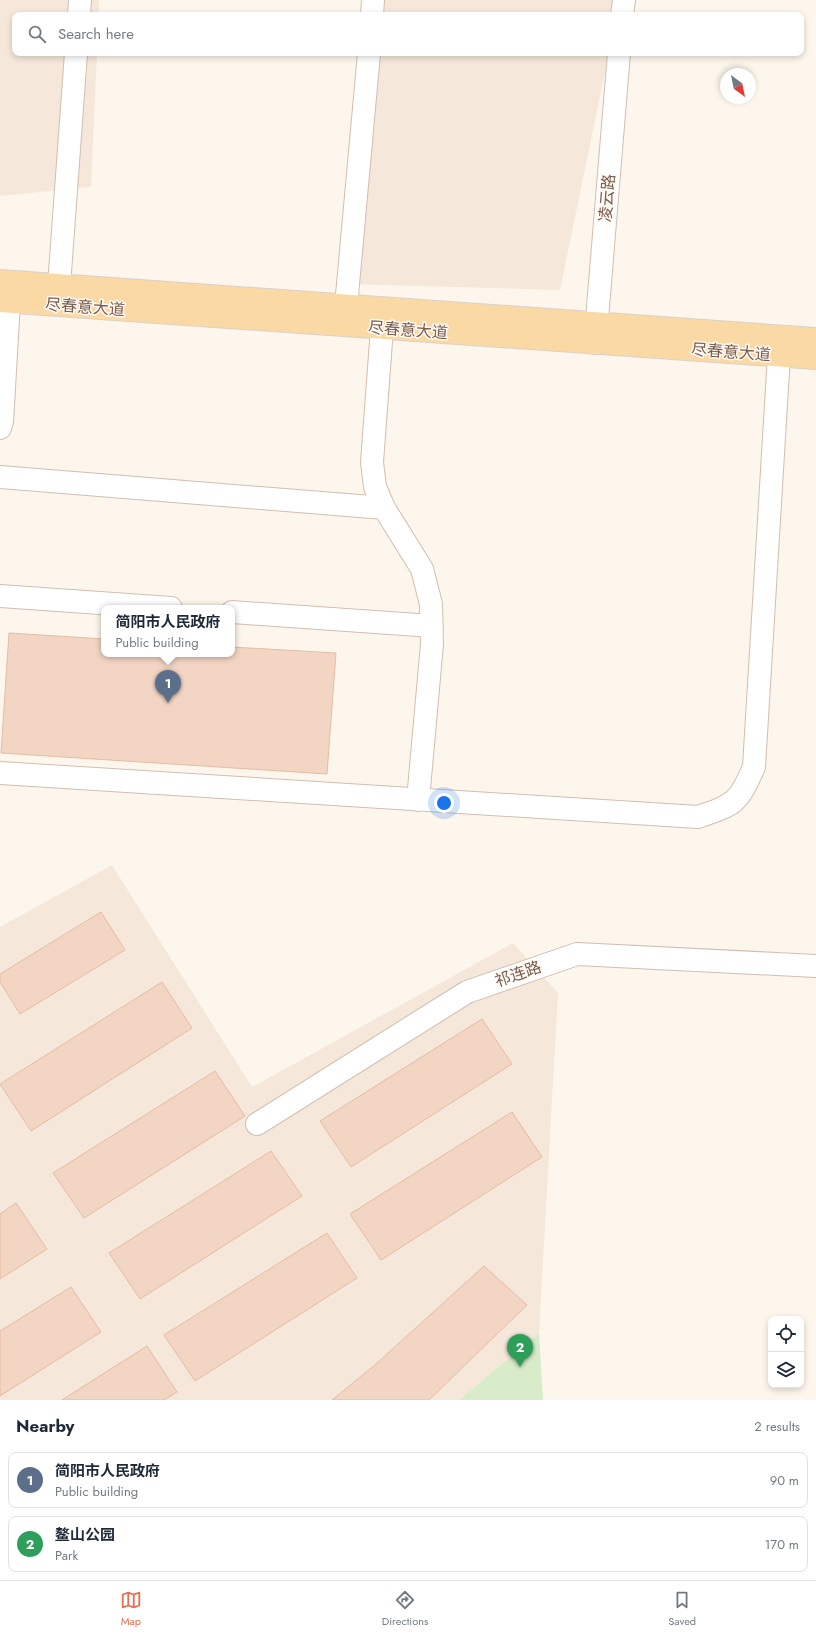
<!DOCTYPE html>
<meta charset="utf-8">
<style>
:root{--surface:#fff;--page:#f6f6f7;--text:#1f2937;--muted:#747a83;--line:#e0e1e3;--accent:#e76f51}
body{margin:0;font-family:Jost,"Noto Sans SC",sans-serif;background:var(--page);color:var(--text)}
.controls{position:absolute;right:12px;bottom:12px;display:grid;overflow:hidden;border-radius:8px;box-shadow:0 2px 6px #0003}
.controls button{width:36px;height:36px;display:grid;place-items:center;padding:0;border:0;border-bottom:1px solid var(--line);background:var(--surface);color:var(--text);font:20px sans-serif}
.compass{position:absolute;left:720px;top:68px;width:36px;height:36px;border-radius:50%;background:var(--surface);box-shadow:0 2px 6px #0003;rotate:147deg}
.you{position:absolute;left:444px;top:803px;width:14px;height:14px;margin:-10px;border:3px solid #fff;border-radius:50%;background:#1a73e8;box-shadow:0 0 0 6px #1a73e833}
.badge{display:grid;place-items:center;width:26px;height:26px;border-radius:50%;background:var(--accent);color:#fff;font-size:13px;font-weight:700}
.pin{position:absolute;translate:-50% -33px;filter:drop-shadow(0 1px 2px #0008)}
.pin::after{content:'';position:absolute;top:21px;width:14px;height:12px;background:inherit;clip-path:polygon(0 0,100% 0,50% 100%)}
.popup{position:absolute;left:101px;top:605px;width:134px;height:52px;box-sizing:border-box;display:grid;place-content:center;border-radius:8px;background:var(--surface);filter:drop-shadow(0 1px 3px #0005);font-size:13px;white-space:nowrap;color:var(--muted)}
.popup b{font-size:15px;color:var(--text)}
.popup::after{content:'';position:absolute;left:50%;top:100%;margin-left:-8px;border:8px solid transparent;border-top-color:var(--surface)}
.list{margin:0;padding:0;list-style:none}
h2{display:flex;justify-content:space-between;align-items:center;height:52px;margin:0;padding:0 16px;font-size:17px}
h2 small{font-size:13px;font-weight:400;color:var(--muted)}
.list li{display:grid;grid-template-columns:26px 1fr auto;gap:12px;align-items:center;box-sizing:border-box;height:56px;margin:0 8px 8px;padding:0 8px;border:1px solid var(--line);border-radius:8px}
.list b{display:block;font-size:15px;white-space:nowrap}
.list p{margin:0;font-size:13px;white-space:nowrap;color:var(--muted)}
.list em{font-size:13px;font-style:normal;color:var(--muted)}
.icon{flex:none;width:22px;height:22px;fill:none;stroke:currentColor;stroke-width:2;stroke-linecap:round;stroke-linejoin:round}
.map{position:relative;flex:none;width:816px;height:1400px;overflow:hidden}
.search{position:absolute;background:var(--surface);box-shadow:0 2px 6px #0003;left:12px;right:12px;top:12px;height:44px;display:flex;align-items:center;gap:10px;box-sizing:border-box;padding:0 14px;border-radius:8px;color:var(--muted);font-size:15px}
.sheet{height:180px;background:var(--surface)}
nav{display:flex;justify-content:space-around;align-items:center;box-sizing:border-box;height:56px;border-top:1px solid var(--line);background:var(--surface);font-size:11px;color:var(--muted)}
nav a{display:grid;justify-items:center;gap:2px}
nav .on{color:var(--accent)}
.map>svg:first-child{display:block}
</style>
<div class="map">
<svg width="816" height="1400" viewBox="0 0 816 1400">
<rect width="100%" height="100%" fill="#fdf6ec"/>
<path fill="#f5e8da" d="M 0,0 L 99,0 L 99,15 L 15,15 L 15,53 L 97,53 L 91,187 L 0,196 Z
M 377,0 L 620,0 L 617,15 L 375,15 Z
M 371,53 L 609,53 L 560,290 L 347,284 Z
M 112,865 L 252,1087 L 513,943 L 558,993 L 539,1333 L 459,1400 L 0,1400 L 0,927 Z"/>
<path fill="#d8ecc9" d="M 539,1333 L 543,1400 L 459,1400 Z"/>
<path fill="#f3d5c3" stroke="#e6bba3" d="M 9,633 L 104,639 L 104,654 L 232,654 L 232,647 L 336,653 L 327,774 L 1,753 Z
M 101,912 L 125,950 L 20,1014 L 0,982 L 0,974 Z
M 162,982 L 192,1028 L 31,1131 L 0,1084 Z
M 482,1019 L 512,1064 L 351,1167 L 320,1121 Z
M 215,1071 L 245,1116 L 84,1218 L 53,1173 Z
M 512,1112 L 542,1157 L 381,1260 L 350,1214 Z
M 271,1151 L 302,1196 L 140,1299 L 109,1253 Z
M 16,1203 L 47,1249 L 0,1279 L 0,1214 Z
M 327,1233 L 357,1278 L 195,1381 L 164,1335 Z
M 484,1266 L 527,1305 L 429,1400 L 332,1400 L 376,1364 Z
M 71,1287 L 101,1332 L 0,1396 L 0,1331 Z
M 147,1346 L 177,1392 L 164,1400 L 62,1400 Z"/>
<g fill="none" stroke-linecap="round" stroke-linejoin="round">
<defs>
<path id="minor" d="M 79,15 L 80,0
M 372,15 L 373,0
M 622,15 L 624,0
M 59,286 L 76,53
M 346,306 L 369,53
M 382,328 L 372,462 L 375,487 L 384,508 L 422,569 L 431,604 L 432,644 L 418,800
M 595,343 L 619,53
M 0,428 L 2,422 L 9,302
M 0,477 L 384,508
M 0,596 L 171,608
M 232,612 L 432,626
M 0,773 L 698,817 C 736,804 738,803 754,767 L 779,355
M 257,1124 L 467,992 L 577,954 L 816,966"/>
<path id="major" d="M 0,281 L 816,339
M 0,301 L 816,358"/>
</defs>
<use href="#minor" stroke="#d1beb0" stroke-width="24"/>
<use href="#major" stroke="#dad1cd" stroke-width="24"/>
<use href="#minor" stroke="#fff" stroke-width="22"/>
<use href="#major" stroke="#fbd9a5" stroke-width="22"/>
</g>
<g text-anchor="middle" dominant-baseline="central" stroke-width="3" stroke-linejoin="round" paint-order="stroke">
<g font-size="16" fill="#7a5c4d" stroke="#fffaf3">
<text transform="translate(607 198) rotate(-85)">凌云路</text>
<text transform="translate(85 307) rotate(4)">尽春意大道</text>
<text transform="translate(408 330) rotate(4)">尽春意大道</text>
<text transform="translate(731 352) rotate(4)">尽春意大道</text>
<text transform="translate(518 974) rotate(-19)">祁连路</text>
</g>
</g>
</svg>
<div class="controls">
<button><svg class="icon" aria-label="locate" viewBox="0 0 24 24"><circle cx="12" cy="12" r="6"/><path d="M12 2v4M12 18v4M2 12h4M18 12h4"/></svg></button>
<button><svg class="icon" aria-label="layers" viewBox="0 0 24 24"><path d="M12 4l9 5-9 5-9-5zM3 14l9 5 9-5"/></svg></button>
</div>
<svg class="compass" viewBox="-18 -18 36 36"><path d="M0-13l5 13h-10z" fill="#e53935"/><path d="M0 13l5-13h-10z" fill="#747a83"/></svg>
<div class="you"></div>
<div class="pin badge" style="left:168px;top:703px;background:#5c6f8a">1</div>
<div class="popup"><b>简阳市人民政府</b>Public building</div>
<div class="pin badge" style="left:520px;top:1367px;background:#2e9e5b">2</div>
<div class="search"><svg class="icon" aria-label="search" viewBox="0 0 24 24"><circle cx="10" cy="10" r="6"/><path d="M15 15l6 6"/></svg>Search here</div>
</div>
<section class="sheet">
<h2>Nearby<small>2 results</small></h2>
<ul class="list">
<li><span class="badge" style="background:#5c6f8a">1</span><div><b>简阳市人民政府</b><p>Public building</p></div><em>90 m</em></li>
<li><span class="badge" style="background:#2e9e5b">2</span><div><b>鳌山公园</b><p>Park</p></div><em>170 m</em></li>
</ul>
</section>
<nav>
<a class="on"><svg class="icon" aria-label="map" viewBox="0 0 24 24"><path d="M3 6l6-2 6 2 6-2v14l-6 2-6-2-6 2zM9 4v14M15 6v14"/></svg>Map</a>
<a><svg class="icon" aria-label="directions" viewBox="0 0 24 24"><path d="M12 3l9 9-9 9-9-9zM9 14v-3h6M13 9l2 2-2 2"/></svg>Directions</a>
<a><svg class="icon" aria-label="saved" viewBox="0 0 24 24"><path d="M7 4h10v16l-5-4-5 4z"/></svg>Saved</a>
</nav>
